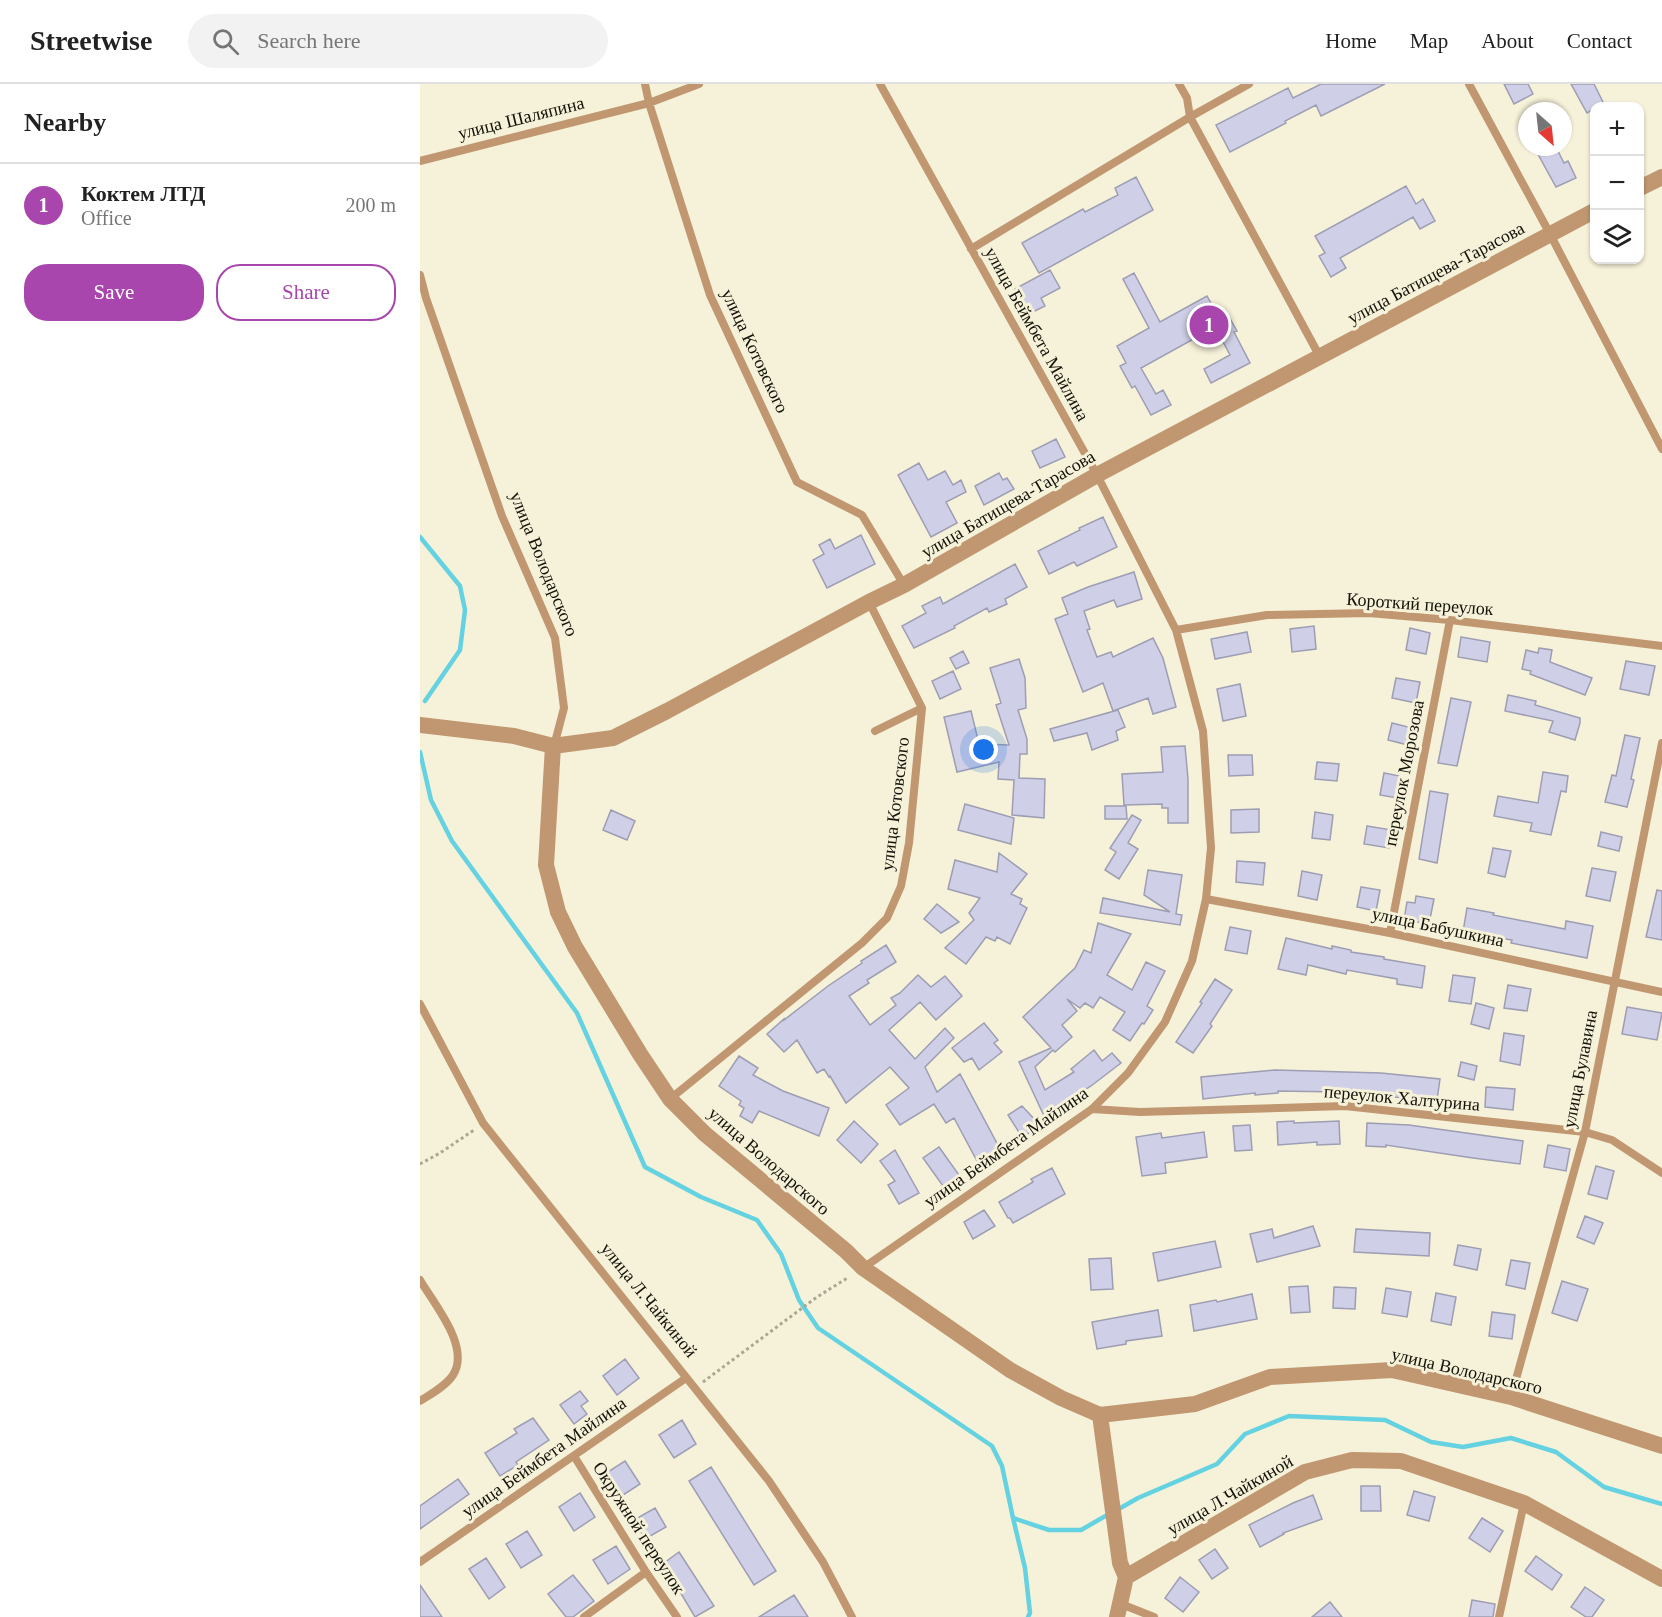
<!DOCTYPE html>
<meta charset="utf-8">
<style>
:root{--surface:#fff;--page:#f2f2f2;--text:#222;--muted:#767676;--line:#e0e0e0;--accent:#a946ad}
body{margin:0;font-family:Georgia,serif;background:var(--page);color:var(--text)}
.controls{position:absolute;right:18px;top:18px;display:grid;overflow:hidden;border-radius:12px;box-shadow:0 2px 4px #0004}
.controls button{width:54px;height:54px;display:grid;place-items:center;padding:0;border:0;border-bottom:2px solid var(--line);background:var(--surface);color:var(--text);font:30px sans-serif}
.compass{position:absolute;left:1098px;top:18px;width:54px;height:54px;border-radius:50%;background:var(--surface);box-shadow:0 2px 4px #0004;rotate:153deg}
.you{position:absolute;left:564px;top:666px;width:21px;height:21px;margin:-15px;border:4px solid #fff;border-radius:50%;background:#1a73e8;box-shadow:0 0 0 9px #1a73e833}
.badge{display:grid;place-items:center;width:39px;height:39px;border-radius:50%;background:var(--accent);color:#fff;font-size:20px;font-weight:700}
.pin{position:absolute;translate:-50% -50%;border:3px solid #fff;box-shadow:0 2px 6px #0006}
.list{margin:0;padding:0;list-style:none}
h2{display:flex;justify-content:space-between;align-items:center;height:78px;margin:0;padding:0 24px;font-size:26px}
h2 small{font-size:20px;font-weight:400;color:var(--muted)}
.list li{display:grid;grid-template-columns:39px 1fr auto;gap:18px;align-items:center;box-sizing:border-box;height:84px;padding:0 24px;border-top:2px solid var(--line)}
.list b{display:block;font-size:22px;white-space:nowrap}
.list p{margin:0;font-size:20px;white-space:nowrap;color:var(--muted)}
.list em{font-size:20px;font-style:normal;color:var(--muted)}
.actions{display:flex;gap:12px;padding:18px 24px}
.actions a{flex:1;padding:14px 0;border:2px solid var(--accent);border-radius:24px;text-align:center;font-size:21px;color:var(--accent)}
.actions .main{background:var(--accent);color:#fff}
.icon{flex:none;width:33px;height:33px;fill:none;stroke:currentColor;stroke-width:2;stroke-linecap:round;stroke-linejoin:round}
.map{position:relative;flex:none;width:1242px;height:1533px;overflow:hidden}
header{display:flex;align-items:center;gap:36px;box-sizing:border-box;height:84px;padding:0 30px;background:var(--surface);border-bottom:2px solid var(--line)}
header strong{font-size:28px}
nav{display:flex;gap:33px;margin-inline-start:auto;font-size:21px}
.search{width:420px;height:54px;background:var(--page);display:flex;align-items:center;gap:15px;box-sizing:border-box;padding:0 21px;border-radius:33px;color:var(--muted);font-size:22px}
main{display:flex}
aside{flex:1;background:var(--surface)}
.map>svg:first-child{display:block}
</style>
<header>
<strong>Streetwise</strong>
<div class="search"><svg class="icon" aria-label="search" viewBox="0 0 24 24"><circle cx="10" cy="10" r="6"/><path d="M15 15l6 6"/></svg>Search here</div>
<nav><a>Home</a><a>Map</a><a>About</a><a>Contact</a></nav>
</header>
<main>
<aside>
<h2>Nearby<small></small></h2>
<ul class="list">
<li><span class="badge">1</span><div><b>Коктем ЛТД</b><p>Office</p></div><em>200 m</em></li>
</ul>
<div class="actions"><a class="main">Save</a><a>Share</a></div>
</aside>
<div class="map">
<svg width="1242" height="1533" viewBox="0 0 1242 1533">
<rect width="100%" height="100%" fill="#f6f1d9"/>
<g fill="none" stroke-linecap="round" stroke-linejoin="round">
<path stroke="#64d2e1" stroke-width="4.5" d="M 0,453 L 40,502 L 45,526 L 40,566 L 5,617
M 0,668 L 11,716 L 32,757 L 157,929 L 225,1083 L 281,1113 L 337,1136 L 361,1170 L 379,1216 L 398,1244 L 572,1362 L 582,1382 L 593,1434 L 605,1484 L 610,1529 L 608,1533
M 697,1426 L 718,1414 L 797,1380 L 825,1350 L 869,1332 L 965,1336 L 1011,1358 L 1043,1363 L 1091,1354 L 1136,1368 L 1184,1403 L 1242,1420
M 593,1434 L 629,1446 L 661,1446 L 689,1430"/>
</g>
<path fill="#cfcfe7" stroke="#9d9db3" stroke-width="1.5" d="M 901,0 L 965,0 L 901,32 L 896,21 L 865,37 L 866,39 L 810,68 L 796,41 L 868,4 L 873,14 Z
M 1084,0 L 1108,0 L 1113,10 L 1094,20 Z
M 1151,0 L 1174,0 L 1184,20 L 1179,22 L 1174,22 L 1174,25 L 1167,29 Z
M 1114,63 L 1136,63 L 1144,79 L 1148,77 L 1156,94 L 1136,103 Z
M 716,93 L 733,126 L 619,189 L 602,159 L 663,125 L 665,128 L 698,111 L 695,104 Z
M 986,102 L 996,120 L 1003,115 L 1015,137 L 1000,145 L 993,133 L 920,174 L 926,184 L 911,193 L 899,172 L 905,169 L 895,152 Z
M 630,186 L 640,204 L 621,214 L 625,222 L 609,230 L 595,205 Z
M 714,189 L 740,238 L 787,212 L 797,230 L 805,226 L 817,247 L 814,248 L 830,279 L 791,299 L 784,285 L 810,271 L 795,243 L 721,284 L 736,310 L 743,306 L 751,321 L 731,331 L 715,302 L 712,304 L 700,282 L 706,279 L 697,262 L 729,244 L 703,195 Z
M 636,355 L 645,373 L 620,384 L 612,367 Z
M 499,379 L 508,396 L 525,387 L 533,401 L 541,396 L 546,408 L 526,418 L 537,439 L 511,453 L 478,391 Z
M 579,389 L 583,396 L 587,394 L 594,405 L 564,421 L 555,402 Z
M 683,433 L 697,463 L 657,482 L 654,478 L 629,490 L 618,467 L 660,446 L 659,444 Z
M 441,451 L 455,480 L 407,504 L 393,476 L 404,470 L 399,461 L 410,455 L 415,465 Z
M 595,480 L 607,503 L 585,515 L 587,520 L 569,528 L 567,524 L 534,542 L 535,544 L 494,564 L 482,542 L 506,529 L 502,522 L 520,513 L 523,520 Z
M 714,488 L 722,515 L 697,523 L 694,516 L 664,527 L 670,545 L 667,546 L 677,573 L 691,568 L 693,573 L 733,554 L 743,574 L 756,623 L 733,630 L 728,614 L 693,627 L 683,599 L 663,608 L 635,535 L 648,530 L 642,514 L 668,503 Z
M 894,542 L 896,565 L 872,568 L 870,545 Z
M 990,544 L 1010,549 L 1006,570 L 986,566 Z
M 827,548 L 831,568 L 795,575 L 791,555 Z
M 1041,553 L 1070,558 L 1067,578 L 1038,573 Z
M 1119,564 L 1132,566 L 1130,578 L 1172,594 L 1165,611 L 1110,590 L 1111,587 L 1102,585 L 1106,566 L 1118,569 Z
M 543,567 L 549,579 L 536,585 L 530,574 Z
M 599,575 L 605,594 L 606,624 L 598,626 L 607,655 L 607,670 L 600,670 L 599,694 L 625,695 L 624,734 L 592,731 L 594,696 L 578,695 L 579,678 L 537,688 L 524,633 L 551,627 L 559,660 L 589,661 L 576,621 L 581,619 L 570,584 Z
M 1206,577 L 1235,582 L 1229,611 L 1200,605 Z
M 533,587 L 541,605 L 520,615 L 512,597 Z
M 976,594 L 1000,598 L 996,619 L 972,614 Z
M 820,600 L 826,632 L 803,637 L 797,605 Z
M 1088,611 L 1116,617 L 1115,621 L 1160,634 L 1160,639 L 1155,656 L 1129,648 L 1133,637 L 1085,627 Z
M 1031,614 L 1051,618 L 1037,682 L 1018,679 Z
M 698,626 L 705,643 L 696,647 L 698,656 L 672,666 L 667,649 L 634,657 L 630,645 Z
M 972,639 L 992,644 L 988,661 L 968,656 Z
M 1205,651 L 1220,654 L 1211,695 L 1214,696 L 1207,723 L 1185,718 L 1192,691 L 1196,692 Z
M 765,662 L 768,695 L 768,739 L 748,739 L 748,724 L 742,724 L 742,720 L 704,721 L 702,690 L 743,688 L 741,663 Z
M 808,671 L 832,671 L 833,691 L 809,692 Z
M 897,678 L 919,680 L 917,697 L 895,695 Z
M 1123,688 L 1148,692 L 1146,708 L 1141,707 L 1131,751 L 1110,747 L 1112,739 L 1074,732 L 1078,712 L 1118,719 Z
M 964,689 L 980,692 L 977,714 L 960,711 Z
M 1010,707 L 1028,710 L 1017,779 L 999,775 Z
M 545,720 L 594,734 L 591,760 L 538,746 Z
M 685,722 L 706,722 L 707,735 L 685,735 Z
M 839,725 L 839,748 L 811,749 L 811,726 Z
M 191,726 L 215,737 L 207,756 L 183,746 Z
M 895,728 L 913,731 L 910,756 L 892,754 Z
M 712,731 L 721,736 L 708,759 L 718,765 L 699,795 L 685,786 L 696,768 L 690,764 Z
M 947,742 L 972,746 L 969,764 L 944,760 Z
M 1181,748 L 1202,753 L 1199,767 L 1178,762 Z
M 1073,764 L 1091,767 L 1085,793 L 1068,789 Z
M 579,769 L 607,790 L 591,810 L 602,815 L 600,820 L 607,824 L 590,860 L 577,853 L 575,857 L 566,853 L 546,880 L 525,864 L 554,836 L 549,829 L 560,814 L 528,805 L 535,776 L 577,788 Z
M 817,777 L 845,779 L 843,801 L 816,798 Z
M 1172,784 L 1196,788 L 1190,817 L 1166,812 Z
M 728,786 L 762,791 L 756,830 L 762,831 L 760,841 L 680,829 L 683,814 L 750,828 L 724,811 Z
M 882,787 L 902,791 L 897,816 L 878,812 Z
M 941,803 L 960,806 L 956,827 L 937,823 Z
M 1237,806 L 1242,807 L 1242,856 L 1226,853 Z
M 996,812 L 1014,815 L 1009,840 L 984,836 L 987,818 L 995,819 Z
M 517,820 L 539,838 L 521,849 L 504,835 Z
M 1047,824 L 1074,829 L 1073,831 L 1145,845 L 1146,837 L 1173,842 L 1167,874 L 1091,859 L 1092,856 L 1043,848 Z
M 678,839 L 711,850 L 687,891 L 712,906 L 726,878 L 745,887 L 727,922 L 733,926 L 724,940 L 722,939 L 710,957 L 693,946 L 705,928 L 680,913 L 673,924 L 665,919 L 660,924 L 647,915 L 657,927 L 642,941 L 652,953 L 635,968 L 633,966 L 615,983 L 625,1006 L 654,988 L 651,985 L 674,966 L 682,977 L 692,969 L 701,979 L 671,1002 L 624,1032 L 599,978 L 631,964 L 603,933 L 655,884 L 664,866 L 671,869 Z
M 810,843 L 831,847 L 827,870 L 805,866 Z
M 866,854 L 912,865 L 912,862 L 931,866 L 931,868 L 964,873 L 964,875 L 1005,882 L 1002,904 L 977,900 L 977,895 L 927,886 L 926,890 L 888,881 L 886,891 L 858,885 Z
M 466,861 L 476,878 L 447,896 L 449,899 L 429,912 L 450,941 L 476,921 L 471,914 L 480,909 L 498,891 L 511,903 L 525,892 L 542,912 L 516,936 L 500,918 L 469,946 L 495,975 L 525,944 L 534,954 L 505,983 L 517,1008 L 540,990 L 580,1065 L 557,1077 L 534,1034 L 526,1039 L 514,1020 L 480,1041 L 466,1021 L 489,1004 L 470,983 L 426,1019 L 410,992 L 409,993 L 404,985 L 397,989 L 377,956 L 364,968 L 347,950 L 364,935 L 364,936 L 408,902 L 442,879 L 441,877 Z
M 1033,891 L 1055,894 L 1051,920 L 1029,917 Z
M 795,895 L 812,906 L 790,940 L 792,942 L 773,969 L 756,958 L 782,919 L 780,918 Z
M 1088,901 L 1111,905 L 1107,927 L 1084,924 Z
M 1056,919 L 1074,924 L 1069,945 L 1051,940 Z
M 1207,923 L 1242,929 L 1237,956 L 1202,950 Z
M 564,939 L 578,956 L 574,959 L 582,968 L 559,986 L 552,974 L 544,978 L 532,964 Z
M 1084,949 L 1104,952 L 1100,981 L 1080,977 Z
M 319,972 L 338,984 L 333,991 L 363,1007 L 409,1024 L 399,1052 L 339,1027 L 332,1039 L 320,1032 L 324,1024 L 319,1021 L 321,1017 L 299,1002 Z
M 1041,978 L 1057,982 L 1054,996 L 1038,992 Z
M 855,986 L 961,989 L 1020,995 L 1017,1016 L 982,1012 L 982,1014 L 945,1009 L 945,1011 L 920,1010 L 920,1008 L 858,1007 L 858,1009 L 835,1011 L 835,1009 L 783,1015 L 781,993 Z
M 1066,1003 L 1095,1005 L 1093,1026 L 1065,1023 Z
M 602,1022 L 621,1042 L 602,1053 L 588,1031 Z
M 434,1037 L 458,1060 L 441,1079 L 417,1056 Z
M 874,1037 L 874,1039 L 919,1037 L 920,1060 L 897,1061 L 897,1058 L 858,1061 L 857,1038 Z
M 947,1039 L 989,1041 L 1103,1057 L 1100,1080 L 1053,1074 L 966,1061 L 966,1063 L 946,1062 Z
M 830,1041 L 832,1066 L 815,1067 L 813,1042 Z
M 784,1048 L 787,1073 L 745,1079 L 746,1089 L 722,1092 L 716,1053 L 741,1049 L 742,1054 Z
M 1128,1061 L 1150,1065 L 1146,1087 L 1124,1083 Z
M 519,1063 L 539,1091 L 523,1102 L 503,1074 Z
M 475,1066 L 499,1109 L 479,1120 L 468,1101 L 475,1097 L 460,1077 Z
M 1176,1082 L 1194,1087 L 1187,1115 L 1168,1110 Z
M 632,1084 L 645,1110 L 593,1139 L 590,1134 L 588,1134 L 579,1118 L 613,1098 L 611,1095 Z
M 564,1126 L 575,1142 L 553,1155 L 544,1138 Z
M 1165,1132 L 1183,1139 L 1174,1160 L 1157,1153 Z
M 893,1142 L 900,1162 L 837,1178 L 830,1150 L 852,1145 L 854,1154 Z
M 936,1145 L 1010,1149 L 1009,1172 L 934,1168 Z
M 795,1157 L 801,1183 L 738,1197 L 733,1169 Z
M 1038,1161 L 1061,1165 L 1057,1186 L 1034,1181 Z
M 691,1174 L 693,1205 L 671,1206 L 669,1175 Z
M 1091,1176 L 1110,1179 L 1105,1205 L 1086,1201 Z
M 1142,1197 L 1168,1205 L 1157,1237 L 1132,1229 Z
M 888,1202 L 890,1228 L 871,1229 L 869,1203 Z
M 914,1203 L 936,1204 L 935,1225 L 913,1224 Z
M 966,1204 L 991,1208 L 987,1233 L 962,1229 Z
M 1016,1209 L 1036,1213 L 1031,1241 L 1011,1237 Z
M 832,1210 L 837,1235 L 774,1247 L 770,1221 L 796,1216 L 797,1218 Z
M 738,1226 L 742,1252 L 706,1257 L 706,1260 L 677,1265 L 672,1238 Z
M 1072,1228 L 1095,1231 L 1092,1255 L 1069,1252 Z
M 205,1275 L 219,1294 L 197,1311 L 183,1292 Z
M 160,1307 L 168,1317 L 161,1322 L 167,1330 L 154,1340 L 140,1321 Z
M 113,1334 L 129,1356 L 96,1378 L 98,1381 L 80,1392 L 65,1369 L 97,1349 L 94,1345 Z
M 262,1336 L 276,1360 L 254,1374 L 239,1351 Z
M 205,1377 L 220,1400 L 197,1415 L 183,1391 Z
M 291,1383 L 356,1487 L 334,1501 L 269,1397 Z
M 38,1395 L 49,1410 L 0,1445 L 0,1422 Z
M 941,1402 L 960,1402 L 961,1427 L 941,1427 Z
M 994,1407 L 1015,1413 L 1009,1437 L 987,1431 Z
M 160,1409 L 175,1433 L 154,1447 L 139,1423 Z
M 893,1411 L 902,1435 L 863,1449 L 864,1450 L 840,1463 L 829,1441 L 873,1419 Z
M 235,1424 L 246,1443 L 225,1455 L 214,1436 Z
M 1062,1434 L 1083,1447 L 1070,1468 L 1049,1454 Z
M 107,1447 L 122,1471 L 101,1484 L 86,1460 Z
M 196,1462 L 210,1485 L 188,1500 L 173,1476 Z
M 795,1465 L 808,1484 L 792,1495 L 779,1476 Z
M 259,1468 L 294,1522 L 275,1533 L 253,1496 L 251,1498 L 240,1482 Z
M 1116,1472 L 1142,1491 L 1132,1506 L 1105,1487 Z
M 66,1474 L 85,1503 L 69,1515 L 49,1485 Z
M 153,1491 L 174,1517 L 153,1533 L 146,1533 L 128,1510 Z
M 760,1493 L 779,1508 L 763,1528 L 745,1514 Z
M 0,1501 L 22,1533 L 0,1533 Z
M 1165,1503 L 1184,1516 L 1172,1533 L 1166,1533 L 1151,1523 Z
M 374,1511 L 388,1533 L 339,1533 Z
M 1052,1516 L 1075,1520 L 1073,1533 L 1049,1533 Z
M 910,1518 L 922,1533 L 892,1533 Z"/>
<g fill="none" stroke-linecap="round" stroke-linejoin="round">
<path stroke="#aaa794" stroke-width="3" stroke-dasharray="3 3" stroke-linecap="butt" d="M 0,1080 L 20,1069 L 54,1046
M 283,1298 L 397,1213 L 429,1193"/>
<path stroke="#c09770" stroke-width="8" d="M 225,0 L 229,19 L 290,211 L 377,398 L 442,431 L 484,501
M 759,0 L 767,14 L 770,33 L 900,273
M 1049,0 L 1130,150 L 1242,365
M 0,77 L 229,19 L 279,0
M 551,165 L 770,33 L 829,0
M 0,191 L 6,214 L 82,432 L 135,554 L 144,624 L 134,662
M 756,546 L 847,531 L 949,529 L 1030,536 L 1242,562
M 455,647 L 502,624
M 786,815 L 970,849 L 1242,908
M 970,849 L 1030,536
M 0,920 L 63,1039 L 349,1397 L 403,1478 L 432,1533
M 250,1015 L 442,859 L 467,834 L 481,802 L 489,759 L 502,624 L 449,518
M 672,1025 L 720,1028 L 925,1022 L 1165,1048 L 1192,1056 L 1242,1089
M 443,1184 L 672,1025 L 708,989 L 745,938 L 772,877 L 786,815 L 791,764 L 783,647 L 756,546 L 677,391 L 460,0
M 0,1196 C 14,1220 51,1263 33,1291 C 26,1302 11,1310 0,1317
M 1091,1313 L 1165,1048 L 1242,659
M 154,1372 L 226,1488 L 257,1533
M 0,1478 L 266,1294
M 701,1520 L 734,1533
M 164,1533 L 226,1488
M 1079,1533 L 1104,1419"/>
<path stroke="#c09770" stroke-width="16" d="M 1220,104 L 1242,93
M 0,641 L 94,652 L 133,662 L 193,654 L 247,627 L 449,518 L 484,501 L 677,391 L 1174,127
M 133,662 L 126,781 L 138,828 L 155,863 L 220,970 L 250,1015 L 285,1050 L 426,1167 L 443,1184 L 590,1286 L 641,1314 L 680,1331 L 775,1320 L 850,1293 L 972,1286 L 1091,1313 L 1242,1362
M 680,1331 L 700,1479 L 706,1493
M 697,1533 L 706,1493 L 885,1388 L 932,1376 L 981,1377 L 1104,1419 L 1242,1495"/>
</g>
<g text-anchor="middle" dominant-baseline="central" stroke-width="6" stroke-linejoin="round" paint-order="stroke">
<g font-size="18" fill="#131209" stroke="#f6f1d9">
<text transform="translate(101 34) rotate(-14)">улица Шаляпина</text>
<text transform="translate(1016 189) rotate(-28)">улица Батищева-Тарасова</text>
<text transform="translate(617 250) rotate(61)">улица Беймбета Майлина</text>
<text transform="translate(335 267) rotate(65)">улица Котовского</text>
<text transform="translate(588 420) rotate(-30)">улица Батищева-Тарасова</text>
<text transform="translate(124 480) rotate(68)">улица Володарского</text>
<text transform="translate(1000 520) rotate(4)">Короткий переулок</text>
<text transform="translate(984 689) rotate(-79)">переулок Морозова</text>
<text transform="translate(475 720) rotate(-83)">улица Котовского</text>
<text transform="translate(1018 843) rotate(12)">улица Бабушкина</text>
<text transform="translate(1160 985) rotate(-79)">улица Булавина</text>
<text transform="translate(982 1014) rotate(5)">переулок Халтурина</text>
<text transform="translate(586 1063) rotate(-35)">улица Беймбета Майлина</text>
<text transform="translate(349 1077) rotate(41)">улица Володарского</text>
<text transform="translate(229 1216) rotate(51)">улица Л.Чайкиной</text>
<text transform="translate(1047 1287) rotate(13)">улица Володарского</text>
<text transform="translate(124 1373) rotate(-35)">улица Беймбета Майлина</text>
<text transform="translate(810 1411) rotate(-30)">улица Л.Чайкиной</text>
<text transform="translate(219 1444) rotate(57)">Окружной переулок</text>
</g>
</g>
</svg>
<div class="controls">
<button>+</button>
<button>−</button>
<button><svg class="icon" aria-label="layers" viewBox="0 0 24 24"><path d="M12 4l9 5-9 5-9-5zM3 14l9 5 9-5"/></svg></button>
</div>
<svg class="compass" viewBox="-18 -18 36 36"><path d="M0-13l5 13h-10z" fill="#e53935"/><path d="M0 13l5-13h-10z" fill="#767676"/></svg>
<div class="you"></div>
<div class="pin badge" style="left:789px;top:241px">1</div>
</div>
</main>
